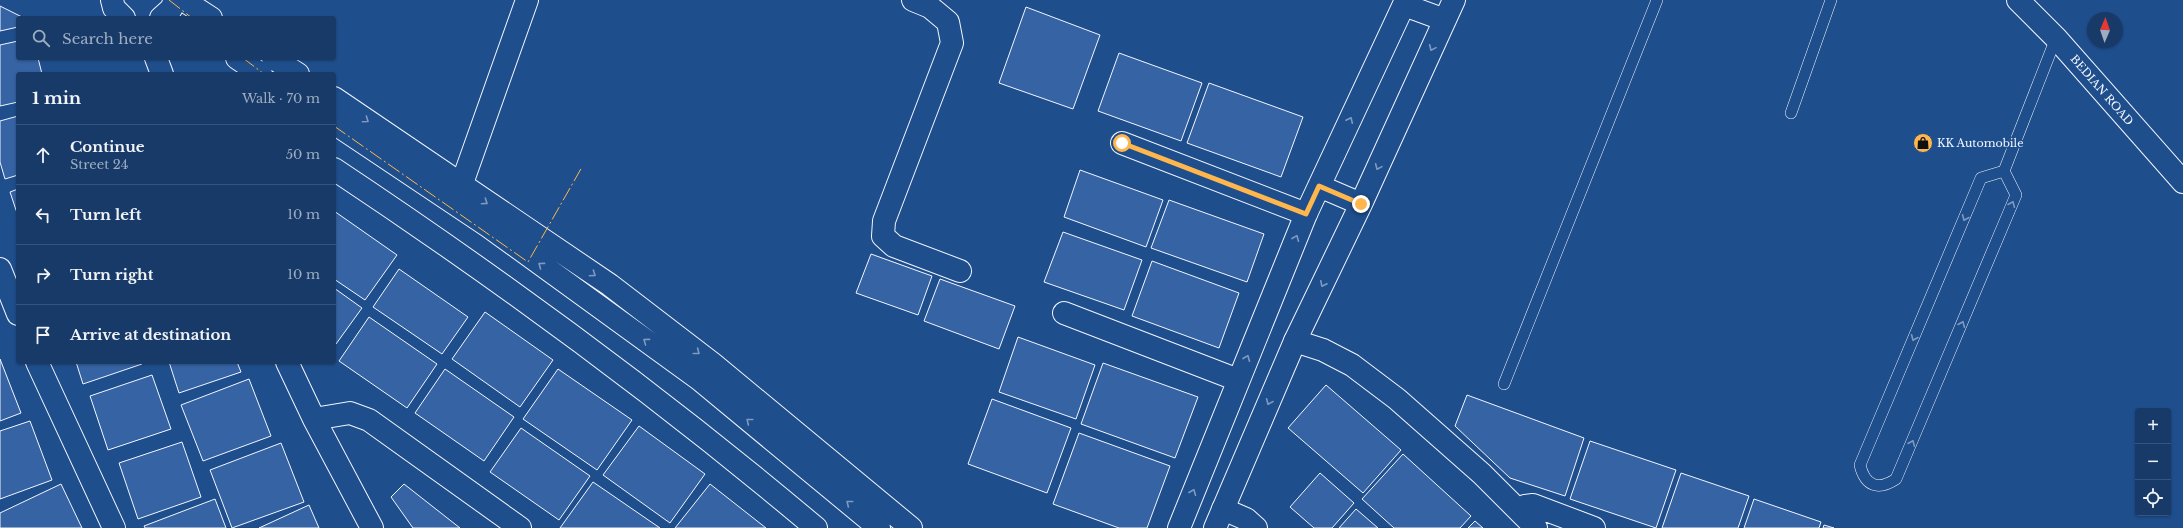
<!DOCTYPE html>
<meta charset="utf-8">
<style>
:root{--surface:#173a69;--page:#244571;--text:#f1f3f6;--muted:#9eadc0;--line:#36547d}
body{margin:0;font-family:"Libre Baskerville",serif;background:var(--page);color:var(--text)}
.controls{position:absolute;right:12px;bottom:12px;display:grid;overflow:hidden;border-radius:4px;box-shadow:0 1px 3px #0004}
.controls button{width:36px;height:36px;display:grid;place-items:center;padding:0;border:0;border-bottom:1px solid var(--line);background:var(--surface);color:var(--text);font:20px sans-serif}
.compass{position:absolute;left:2087px;top:12px;width:36px;height:36px;border-radius:50%;background:var(--surface);box-shadow:0 1px 3px #0004;rotate:2deg}
.stop{position:absolute;width:12px;height:12px;margin:-9px;border:3px solid #ffb74d;border-radius:50%;background:#fff}
.stop.end{background:#ffb74d;border-color:#fff;box-shadow:0 1px 4px #0008}
.list{margin:0;padding:0;list-style:none}
h2{display:flex;justify-content:space-between;align-items:center;height:52px;margin:0;padding:0 16px;font-size:17px}
h2 small{font-size:13px;font-weight:400;color:var(--muted)}
.list li{display:grid;grid-template-columns:26px 1fr auto;gap:12px;align-items:center;box-sizing:border-box;height:60px;padding:0 16px;border-top:1px solid var(--line)}
.list b{display:block;font-size:15px;white-space:nowrap}
.list p{margin:0;font-size:13px;white-space:nowrap;color:var(--muted)}
.list em{font-size:13px;font-style:normal;color:var(--muted)}
.icon{flex:none;width:22px;height:22px;fill:none;stroke:currentColor;stroke-width:2;stroke-linecap:round;stroke-linejoin:round}
.map{position:relative;flex:none;width:2183px;height:528px;overflow:hidden}
.search{position:absolute;background:var(--surface);box-shadow:0 1px 3px #0004;left:16px;top:16px;width:320px;height:44px;display:flex;align-items:center;gap:10px;box-sizing:border-box;padding:0 14px;border-radius:4px;color:var(--muted);font-size:15px}
.panel{position:absolute;background:var(--surface);box-shadow:0 1px 3px #0004;left:16px;top:72px;width:320px;height:292px;border-radius:4px}
.map>svg:first-child{display:block}
</style>
<div class="map">
<svg width="2183" height="528" viewBox="0 0 2183 528">
<rect width="100%" height="100%" fill="#1f4e8c"/>
<path fill="#3563a3" stroke="#f2f6ff" d="M 0,6 L 24,18 L 18,18 L 18,27 L 0,31 Z
M 1026,7 L 1100,35 L 1073,109 L 999,83 Z
M 18,41 L 18,58 L 38,58 L 42,74 L 18,74 L 18,102 L 0,106 L 0,45 Z
M 1119,53 L 1202,83 L 1181,141 L 1098,111 Z
M 1209,83 L 1303,117 L 1281,177 L 1187,143 Z
M 18,116 L 18,175 L 5,179 L 0,162 L 0,121 Z
M 1080,170 L 1163,200 L 1146,247 L 1064,217 Z
M 18,189 L 18,216 L 10,192 Z
M 1169,200 L 1264,234 L 1247,282 L 1151,248 Z
M 334,211 L 397,255 L 365,300 L 334,279 Z
M 1063,232 L 1142,260 L 1124,310 L 1044,282 Z
M 871,254 L 932,276 L 918,315 L 856,293 Z
M 1152,261 L 1239,293 L 1219,348 L 1132,316 Z
M 399,269 L 468,317 L 442,354 L 373,307 Z
M 940,279 L 1015,306 L 999,349 L 924,321 Z
M 334,288 L 362,308 L 336,344 L 334,343 Z
M 485,312 L 553,360 L 520,407 L 452,359 Z
M 369,317 L 437,364 L 407,408 L 339,361 Z
M 1018,337 L 1095,365 L 1076,419 L 999,392 Z
M 0,359 L 21,413 L 0,421 Z
M 76,362 L 141,362 L 142,364 L 83,384 Z
M 169,362 L 237,362 L 241,372 L 179,393 Z
M 1103,363 L 1198,397 L 1175,458 L 1081,424 Z
M 445,369 L 514,417 L 484,461 L 415,413 Z
M 558,369 L 632,420 L 597,470 L 523,419 Z
M 152,375 L 171,429 L 108,450 L 90,396 Z
M 249,379 L 271,436 L 203,461 L 181,405 Z
M 1326,385 L 1401,450 L 1363,493 L 1288,428 Z
M 1467,395 L 1584,438 L 1565,496 L 1510,478 L 1455,426 Z
M 992,399 L 1071,428 L 1047,493 L 968,464 Z
M 30,421 L 52,480 L 0,499 L 0,431 Z
M 639,426 L 705,474 L 670,523 L 603,475 Z
M 521,428 L 590,476 L 559,520 L 490,472 Z
M 1079,433 L 1170,466 L 1147,528 L 1119,528 L 1053,504 Z
M 1590,441 L 1676,470 L 1656,528 L 1570,499 Z
M 182,442 L 201,497 L 138,519 L 119,463 Z
M 281,443 L 304,502 L 232,528 L 210,470 Z
M 1403,454 L 1471,516 L 1460,528 L 1394,528 L 1362,499 Z
M 1320,473 L 1354,503 L 1332,528 L 1314,528 L 1290,507 Z
M 1681,473 L 1749,496 L 1738,528 L 1662,528 Z
M 593,482 L 660,528 L 560,528 Z
M 61,484 L 82,528 L 0,528 L 0,513 Z
M 404,484 L 460,528 L 413,528 L 391,497 Z
M 710,484 L 766,528 L 675,528 Z
M 215,499 L 226,528 L 145,528 L 144,526 Z
M 1754,499 L 1821,522 L 1819,528 L 1744,528 Z
M 309,505 L 319,528 L 259,528 Z
M 1356,509 L 1378,528 L 1339,528 Z
M 1475,521 L 1483,528 L 1468,528 Z
M 1824,525 L 1834,528 L 1823,528 Z"/>
<g fill="none" stroke-linecap="round" stroke-linejoin="round">
<defs>
<path id="service" d="M 1791,113 L 1831,0
M 2004,171 L 1981,178 L 1860,465 C 1865,486 1878,491 1896,479 L 2016,195 L 2004,171 L 2056,38
M 1504,384 L 1657,0"/>
<path id="minor" d="M 913,0 L 930,7 L 948,22 L 952,43 L 884,221 L 883,236 L 894,246 L 960,271
M 156,58 L 162,74
M 1122,143 L 1306,214
M 334,169 C 501,280 663,399 816,528
M 461,186 L 527,0
M 0,269 L 18,314
M 1064,313 L 1238,380
M 1295,341 L 1323,350 L 1352,365 L 1397,399 L 1482,474 L 1536,528
M 37,362 L 114,528
M 287,362 L 314,419 L 372,528
M 314,419 L 350,413 L 369,420 L 520,528
M 1223,509 L 1246,519 L 1256,528
M 1518,510 L 1525,506 L 1533,505 L 1594,528"/>
<path id="tertiary" d="M 112,0 L 114,8 L 124,18
M 183,0 L 211,18
M 1404,5 L 1445,20
M 161,18 L 171,9 L 175,0
M 237,58 L 261,74
M 273,58 L 298,74
M 334,98 L 610,285 L 713,364 L 911,528
M 334,123 L 488,226 L 699,379 L 879,528
M 1319,186 L 1361,204
M 1179,528 L 1306,214 L 1406,0
M 1215,528 L 1295,341 L 1361,204 L 1454,0"/>
<path id="secondary" d="M 2018,0 L 2056,38 L 2183,182"/>
</defs>
<use href="#service" stroke="#f2f6ff" stroke-width="12"/>
<use href="#minor" stroke="#f2f6ff" stroke-width="24"/>
<use href="#tertiary" stroke="#f2f6ff" stroke-width="24"/>
<use href="#secondary" stroke="#f2f6ff" stroke-width="24"/>
<use href="#service" stroke="#1f4e8c" stroke-width="11"/>
<use href="#minor" stroke="#1f4e8c" stroke-width="22"/>
<use href="#tertiary" stroke="#1f4e8c" stroke-width="22"/>
<use href="#secondary" stroke="#1f4e8c" stroke-width="22"/>
<path stroke="#ffb74d" stroke-width="1" stroke-dasharray="14 3 2 3" stroke-linecap="butt" d="M 169,0 L 192,18
M 243,58 L 264,74
M 334,126 L 528,262 L 582,167"/>
</g>
<defs><path id="oneway-chevron" d="M-2-3.5L2.5 0L-2 3.5" fill="none" stroke-width="1.6" stroke-linecap="round" stroke-linejoin="round"/></defs>
<g stroke="#7e9ac0">
<use href="#oneway-chevron" transform="translate(1432 48) rotate(114)"/>
<use href="#oneway-chevron" transform="translate(366 120) rotate(35)"/>
<use href="#oneway-chevron" transform="translate(1350 120) rotate(-65)"/>
<use href="#oneway-chevron" transform="translate(1378 167) rotate(114)"/>
<use href="#oneway-chevron" transform="translate(485 202) rotate(34)"/>
<use href="#oneway-chevron" transform="translate(2012 204) rotate(-67)"/>
<use href="#oneway-chevron" transform="translate(1965 218) rotate(113)"/>
<use href="#oneway-chevron" transform="translate(1296 238) rotate(-68)"/>
<use href="#oneway-chevron" transform="translate(541 265) rotate(-144)"/>
<use href="#oneway-chevron" transform="translate(593 274) rotate(34)"/>
<use href="#oneway-chevron" transform="translate(1323 284) rotate(116)"/>
<use href="#oneway-chevron" transform="translate(1962 324) rotate(-67)"/>
<use href="#oneway-chevron" transform="translate(1914 338) rotate(113)"/>
<use href="#oneway-chevron" transform="translate(646 341) rotate(-144)"/>
<use href="#oneway-chevron" transform="translate(697 352) rotate(38)"/>
<use href="#oneway-chevron" transform="translate(1247 358) rotate(-68)"/>
<use href="#oneway-chevron" transform="translate(1269 402) rotate(113)"/>
<use href="#oneway-chevron" transform="translate(749 421) rotate(-141)"/>
<use href="#oneway-chevron" transform="translate(1912 443) rotate(-67)"/>
<use href="#oneway-chevron" transform="translate(1193 492) rotate(-68)"/>
<use href="#oneway-chevron" transform="translate(849 503) rotate(-141)"/>
</g>
<g fill="none" stroke-linecap="round" stroke-linejoin="round">
<path stroke="#ffb74d" stroke-width="5" d="M 1122,143 L 1306,214 L 1319,186 L 1361,204"/>
</g>
<defs>
<symbol id="shop-disc" viewBox="-11 -11 22 22"><circle r="9.5" fill="#ffb74d" stroke="#1f4e8c"/><path d="M-5-2.5h2.3a2.7 3.5 0 0 1 5.4 0H5L5.5 6h-11ZM-1.5-2.5h3a1.5 2.3 0 0 0-3 0Z" fill="#111"/></symbol>
</defs>
<g fill-rule="evenodd">
<use href="#shop-disc" x="1912" y="132" width="22" height="22"/>
</g>
<g text-anchor="middle" dominant-baseline="central" stroke-width="3" stroke-linejoin="round" paint-order="stroke">
<g font-size="11" fill="#f2f6ff" stroke="#1f4e8c">
<text transform="translate(2102 90) rotate(49)">BEDIAN ROAD</text>
</g>
<g font-size="11" fill="#f2f6ff" stroke="#1f4e8c" text-anchor="start">
<text x="1937" y="143">KK Automobile</text>
</g>
</g>
</svg>
<div class="controls">
<button>+</button>
<button>−</button>
<button><svg class="icon" aria-label="locate" viewBox="0 0 24 24"><circle cx="12" cy="12" r="6"/><path d="M12 2v4M12 18v4M2 12h4M18 12h4"/></svg></button>
</div>
<svg class="compass" viewBox="-18 -18 36 36"><path d="M0-13l5 13h-10z" fill="#e53935"/><path d="M0 13l5-13h-10z" fill="#9eadc0"/></svg>
<div class="stop" style="left:1122px;top:143px"></div>
<div class="stop end" style="left:1361px;top:204px"></div>
<div class="search"><svg class="icon" aria-label="search" viewBox="0 0 24 24"><circle cx="10" cy="10" r="6"/><path d="M15 15l6 6"/></svg>Search here</div>
<section class="panel">
<h2>1 min<small>Walk · 70 m</small></h2>
<ul class="list">
<li><svg class="icon" aria-label="ahead" viewBox="0 0 24 24"><path d="M12 20V5M6 11l6-6 6 6"/></svg><div><b>Continue</b><p>Street 24</p></div><em>50 m</em></li>
<li><svg class="icon" aria-label="left" viewBox="0 0 24 24"><path d="M17 20v-9H6M10 6l-5 5 5 5"/></svg><div><b>Turn left</b></div><em>10 m</em></li>
<li><svg class="icon" aria-label="right" viewBox="0 0 24 24"><path d="M7 20v-9h11M14 6l5 5-5 5"/></svg><div><b>Turn right</b></div><em>10 m</em></li>
<li><svg class="icon" aria-label="arrive" viewBox="0 0 24 24"><path d="M6 21V4h12l-3 4 3 4H6"/></svg><div><b>Arrive at destination</b></div></li>
</ul>
</section>
</div>
